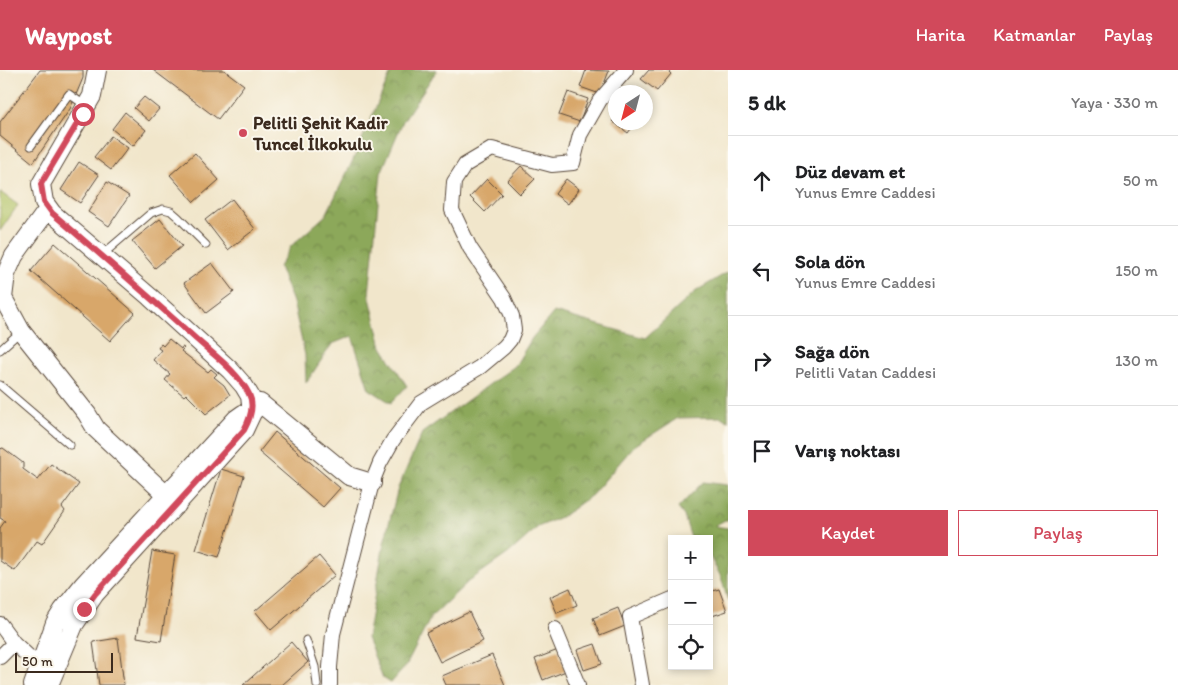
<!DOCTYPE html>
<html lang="tr">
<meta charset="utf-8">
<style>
:root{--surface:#fff;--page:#f6f6f6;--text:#202124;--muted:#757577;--line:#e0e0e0;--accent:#d1495b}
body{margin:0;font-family:Itim,sans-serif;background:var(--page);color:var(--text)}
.controls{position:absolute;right:15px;bottom:15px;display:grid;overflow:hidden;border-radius:0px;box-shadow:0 2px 8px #0003}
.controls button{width:45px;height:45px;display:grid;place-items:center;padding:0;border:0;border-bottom:1px solid var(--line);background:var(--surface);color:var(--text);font:25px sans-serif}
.compass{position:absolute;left:608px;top:15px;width:45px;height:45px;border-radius:50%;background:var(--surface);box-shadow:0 2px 8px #0003;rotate:216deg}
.scale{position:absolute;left:15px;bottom:12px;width:98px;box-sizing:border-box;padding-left:5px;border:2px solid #3b2a1e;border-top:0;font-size:14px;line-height:18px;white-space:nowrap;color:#3b2a1e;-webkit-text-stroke:4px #fbf7ec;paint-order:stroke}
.stop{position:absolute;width:15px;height:15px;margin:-11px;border:4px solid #d1495b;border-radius:50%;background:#fff}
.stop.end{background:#d1495b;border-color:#fff;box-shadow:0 1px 5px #0008}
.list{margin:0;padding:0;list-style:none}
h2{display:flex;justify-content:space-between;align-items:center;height:65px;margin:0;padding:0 20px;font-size:21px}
h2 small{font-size:16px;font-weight:400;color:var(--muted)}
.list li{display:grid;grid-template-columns:32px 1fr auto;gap:15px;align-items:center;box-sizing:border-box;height:90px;padding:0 20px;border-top:1px solid var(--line)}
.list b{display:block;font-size:19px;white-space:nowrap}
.list p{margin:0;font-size:16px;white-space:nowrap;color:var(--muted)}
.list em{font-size:16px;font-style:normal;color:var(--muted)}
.actions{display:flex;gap:10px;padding:15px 20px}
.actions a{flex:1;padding:11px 0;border:1px solid var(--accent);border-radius:0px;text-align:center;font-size:18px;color:var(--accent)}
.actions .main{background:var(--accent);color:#fff}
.icon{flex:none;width:28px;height:28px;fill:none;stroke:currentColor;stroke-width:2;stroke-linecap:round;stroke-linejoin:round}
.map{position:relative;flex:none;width:728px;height:615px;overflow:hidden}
header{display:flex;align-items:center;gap:30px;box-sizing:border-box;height:70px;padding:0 25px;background:var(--accent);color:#fff}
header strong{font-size:24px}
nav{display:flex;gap:28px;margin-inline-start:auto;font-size:18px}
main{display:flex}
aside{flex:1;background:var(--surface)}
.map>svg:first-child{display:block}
</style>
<header>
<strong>Waypost</strong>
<nav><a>Harita</a><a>Katmanlar</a><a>Paylaş</a></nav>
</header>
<main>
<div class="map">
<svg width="728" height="615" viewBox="0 0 728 615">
<defs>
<pattern id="forest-crowns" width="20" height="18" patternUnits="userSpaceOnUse" patternTransform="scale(1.25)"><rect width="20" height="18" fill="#8ca85a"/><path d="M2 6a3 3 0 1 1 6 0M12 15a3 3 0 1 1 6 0" fill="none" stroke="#74894a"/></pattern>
</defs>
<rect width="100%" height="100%" fill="#fbf7ec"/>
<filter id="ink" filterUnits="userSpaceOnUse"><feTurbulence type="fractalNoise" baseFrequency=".02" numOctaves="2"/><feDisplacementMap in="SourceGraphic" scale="10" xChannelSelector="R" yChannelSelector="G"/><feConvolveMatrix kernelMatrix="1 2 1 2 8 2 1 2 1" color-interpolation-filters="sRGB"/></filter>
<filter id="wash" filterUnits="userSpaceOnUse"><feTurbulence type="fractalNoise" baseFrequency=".0096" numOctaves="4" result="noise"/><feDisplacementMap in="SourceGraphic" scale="20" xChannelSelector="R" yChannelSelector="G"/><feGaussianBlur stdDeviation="1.12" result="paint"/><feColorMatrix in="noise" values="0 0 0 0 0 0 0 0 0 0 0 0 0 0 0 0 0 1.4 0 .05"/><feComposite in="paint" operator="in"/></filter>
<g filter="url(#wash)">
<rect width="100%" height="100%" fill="#f1e6cb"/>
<path fill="url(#forest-crowns)" stroke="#64693c" d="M 392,0 L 437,0 L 403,51 L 381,103 L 369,224 L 382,277 L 407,316 L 391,333 L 369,319 L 352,266 L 332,274 L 306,313 L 305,285 L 293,232 L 279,197 L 291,176 L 326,145 L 353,90 Z
M 728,202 L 728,351 L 721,347 L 678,348 L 634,376 L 592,425 L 563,446 L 538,457 L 509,483 L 469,511 L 431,547 L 406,596 L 391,613 L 383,608 L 367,568 L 384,473 L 398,418 L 422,363 L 515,296 L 532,268 L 554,242 L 645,268 L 696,221 Z
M 703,412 L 728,415 L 728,450 L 725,450 L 714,456 L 728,458 L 728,531 L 721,507 L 709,485 L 709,469 L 691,468 L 684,446 L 678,438 Z"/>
<path fill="#b1c265" stroke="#767642" d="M 0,122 L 18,135 L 0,161 Z"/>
<g id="blocks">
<path fill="#d8a76a" d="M 40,0 L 83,0 L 83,8 L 70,39 L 33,93 L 0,66 L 0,52 Z
M 153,0 L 224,0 L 244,15 L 218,49 Z
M 586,0 L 609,1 L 600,24 L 580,17 Z
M 649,0 L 667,0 L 671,4 L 657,21 L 641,9 Z
M 568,22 L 588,29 L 580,52 L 559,45 Z
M 144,27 L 159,39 L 149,51 L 134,38 Z
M 125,42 L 146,60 L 133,76 L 112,59 Z
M 616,46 L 616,52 L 636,52 L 628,63 L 612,51 Z
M 111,66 L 128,78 L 111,100 L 94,87 Z
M 195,83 L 219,110 L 194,132 L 170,105 Z
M 79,92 L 99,105 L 80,133 L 61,120 Z
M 521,96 L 535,109 L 520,124 L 507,111 Z
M 487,109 L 502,124 L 485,142 L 470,127 Z
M 566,109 L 579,119 L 568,134 L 555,124 Z
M 107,112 L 129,126 L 109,156 L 88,142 Z
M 232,129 L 255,159 L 228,180 L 205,150 Z
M 160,149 L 182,176 L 155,198 L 132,171 Z
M 55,173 L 135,243 L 110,271 L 31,201 Z
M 212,193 L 234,222 L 206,243 L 184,213 Z
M 169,269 L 181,279 L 182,277 L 184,278 L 181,281 L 208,302 L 211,299 L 217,304 L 214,307 L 224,315 L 230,325 L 206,344 L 186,324 L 184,326 L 165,310 L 170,304 L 153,290 L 161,280 L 158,278 L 161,274 L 163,276 Z
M 275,362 L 340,418 L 323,437 L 259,382 Z
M 3,378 L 23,393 L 23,399 L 38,410 L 51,394 L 79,414 L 62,437 L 65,441 L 42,474 L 37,471 L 15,501 L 0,491 L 0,458 L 5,451 L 0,448 L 0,379 Z
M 221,399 L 244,406 L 219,487 L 196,480 Z
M 152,481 L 175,485 L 161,571 L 137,567 Z
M 319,486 L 335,505 L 271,560 L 255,541 Z
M 570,518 L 577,535 L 557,543 L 550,527 Z
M 719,519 L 727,541 L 709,547 L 709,522 Z
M 618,538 L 625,556 L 600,566 L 593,548 Z
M 469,542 L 483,571 L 440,592 L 426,563 Z
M 118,568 L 124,615 L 99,615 L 93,572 Z
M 291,572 L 308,592 L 282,615 L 243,615 Z
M 595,574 L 602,594 L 584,600 L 577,580 Z
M 558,580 L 566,601 L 543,610 L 535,589 Z
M 492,585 L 505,615 L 446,615 L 442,606 Z"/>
</g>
</g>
<g filter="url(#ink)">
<use href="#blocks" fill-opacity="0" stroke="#564638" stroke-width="1"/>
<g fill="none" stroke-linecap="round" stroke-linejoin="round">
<defs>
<path id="service" d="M 31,76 L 69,24 L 86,36
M 102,185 L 151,143 L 163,139 L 171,141 L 179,148 L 206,175
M 0,280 L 20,262
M 0,315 L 70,375
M 306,570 L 315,597 L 317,615"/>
<path id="minor" d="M 0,554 L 14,573
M 555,559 L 578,615
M 0,587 L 14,573 L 40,597
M 330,615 L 330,597 L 333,564 L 372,413 L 380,393 L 393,370 L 421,333 L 480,297 L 504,277 L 510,270 L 514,260 L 512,246 L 504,228 L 470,178 L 452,140 L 454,112 L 465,95 L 492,79 L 552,95 L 573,93 L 580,65 L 600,30 L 626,0
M 642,615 L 630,547 L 672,529"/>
<path id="tertiary" d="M 97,0 L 92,26 L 41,114 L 44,132 L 52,143 L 150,227 L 230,300 L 244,316 L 250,326 L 252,343
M 48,139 L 14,186 L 6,204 L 3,228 L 21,261 L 87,344 L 96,359 L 177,435
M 33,615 L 55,553 L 63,540 L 83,515 L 236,349 L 243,344 L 252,343
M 49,615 L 74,555 L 95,524 L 244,360 L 252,343 L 260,333 L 349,406 L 372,413"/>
</defs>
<use href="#service" stroke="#564638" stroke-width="9"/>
<use href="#minor" stroke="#564638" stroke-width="16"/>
<use href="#tertiary" stroke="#564638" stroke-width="20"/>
<use href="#service" stroke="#fff" stroke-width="7"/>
<use href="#minor" stroke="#fff" stroke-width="14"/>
<use href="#tertiary" stroke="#fff" stroke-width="18"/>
</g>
</g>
<g fill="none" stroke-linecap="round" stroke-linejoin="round" filter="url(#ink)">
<path stroke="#d1495b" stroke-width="6" d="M 83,44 L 41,114 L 44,132 L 52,143 C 101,185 149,226 196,269 C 214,285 238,302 249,324 C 255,336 250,349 244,360 L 95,524 L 84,539"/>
</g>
<circle fill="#d1495b" stroke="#fbf7ec" stroke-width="2" cx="243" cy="63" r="5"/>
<g text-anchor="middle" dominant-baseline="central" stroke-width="4" stroke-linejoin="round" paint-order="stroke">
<g font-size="18" font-weight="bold" fill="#3b2a1e" stroke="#fbf7ec" text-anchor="start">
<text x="253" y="53">Pelitli Şehit Kadir<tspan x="253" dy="21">Tuncel İlkokulu</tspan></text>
</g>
</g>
</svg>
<div class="controls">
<button>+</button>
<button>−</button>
<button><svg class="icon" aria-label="locate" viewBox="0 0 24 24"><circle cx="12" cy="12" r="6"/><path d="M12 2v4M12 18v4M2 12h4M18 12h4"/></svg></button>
</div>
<svg class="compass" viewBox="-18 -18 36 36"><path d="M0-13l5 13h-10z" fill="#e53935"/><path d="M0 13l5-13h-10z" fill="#757577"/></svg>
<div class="scale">50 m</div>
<div class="stop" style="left:83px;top:44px"></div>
<div class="stop end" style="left:84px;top:539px"></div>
</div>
<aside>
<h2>5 dk<small>Yaya · 330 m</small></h2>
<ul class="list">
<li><svg class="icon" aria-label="ahead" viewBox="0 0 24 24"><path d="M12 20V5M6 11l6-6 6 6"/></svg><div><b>Düz devam et</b><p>Yunus Emre Caddesi</p></div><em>50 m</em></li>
<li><svg class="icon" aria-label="left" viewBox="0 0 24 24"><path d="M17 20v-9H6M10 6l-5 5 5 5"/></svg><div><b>Sola dön</b><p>Yunus Emre Caddesi</p></div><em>150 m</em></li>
<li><svg class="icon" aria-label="right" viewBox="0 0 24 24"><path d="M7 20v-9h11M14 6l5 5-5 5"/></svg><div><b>Sağa dön</b><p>Pelitli Vatan Caddesi</p></div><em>130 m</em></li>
<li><svg class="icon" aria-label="arrive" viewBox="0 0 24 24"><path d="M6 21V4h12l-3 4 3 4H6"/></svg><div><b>Varış noktası</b></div></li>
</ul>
<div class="actions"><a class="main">Kaydet</a><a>Paylaş</a></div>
</aside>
</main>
